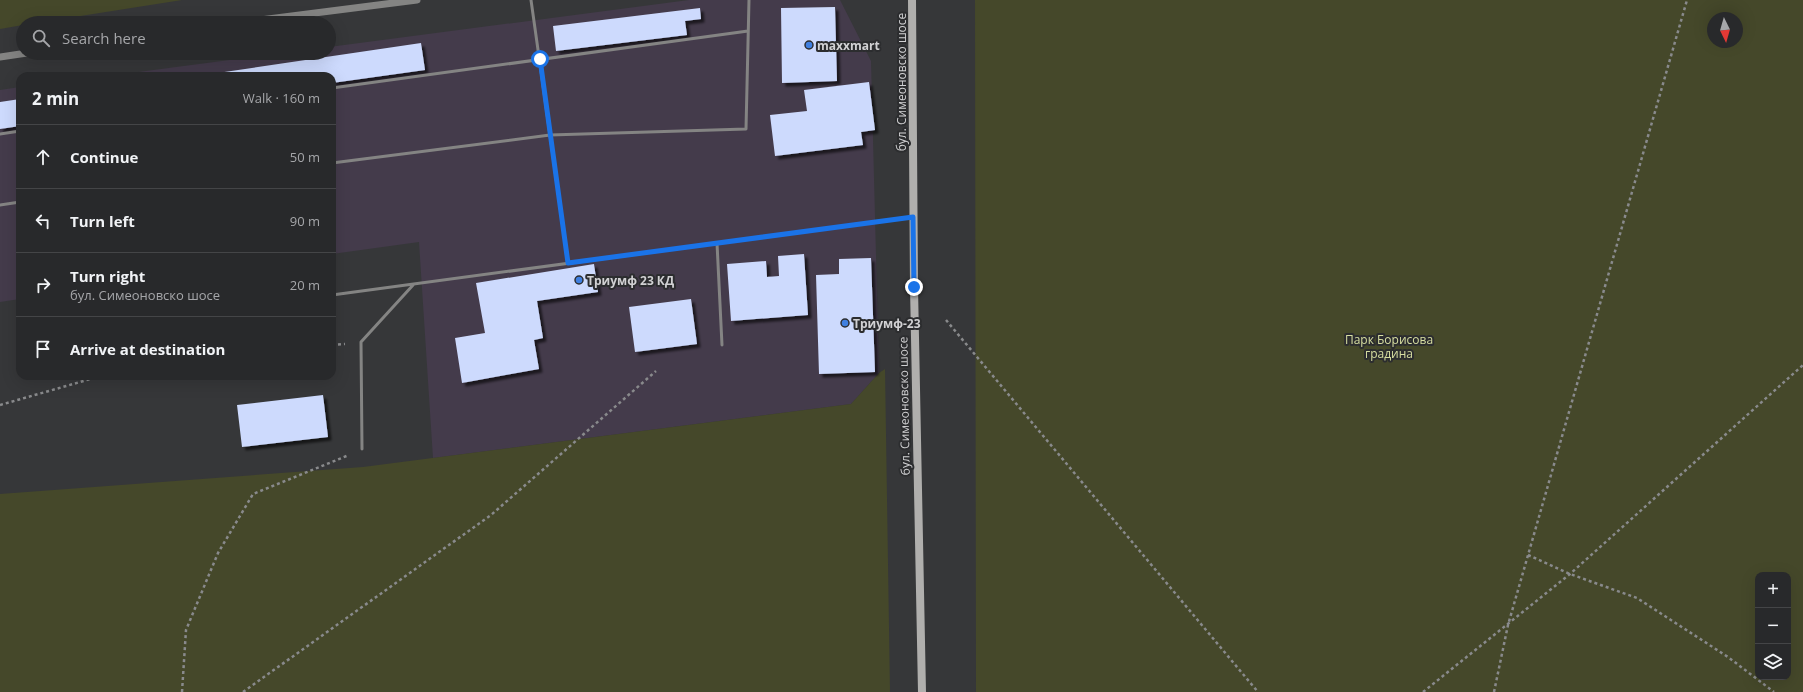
<!DOCTYPE html>
<meta charset="utf-8">
<style>
:root{--surface:#28292b;--page:#343537;--text:#f1f3f6;--muted:#a5a6a9;--line:#444547}
body{margin:0;font-family:"Open Sans",sans-serif;background:var(--page);color:var(--text)}
.controls{position:absolute;right:12px;bottom:12px;display:grid;overflow:hidden;border-radius:8px;box-shadow:0 4px 16px #0002}
.controls button{width:36px;height:36px;display:grid;place-items:center;padding:0;border:0;border-bottom:1px solid var(--line);background:var(--surface);color:var(--text);font:20px sans-serif}
.compass{position:absolute;left:1707px;top:12px;width:36px;height:36px;border-radius:50%;background:var(--surface);box-shadow:0 4px 16px #0002;rotate:175deg}
.stop{position:absolute;width:12px;height:12px;margin:-9px;border:3px solid #1a73e8;border-radius:50%;background:#fff}
.stop.end{background:#1a73e8;border-color:#fff;box-shadow:0 1px 4px #0008}
.list{margin:0;padding:0;list-style:none}
h2{display:flex;justify-content:space-between;align-items:center;height:52px;margin:0;padding:0 16px;font-size:17px}
h2 small{font-size:13px;font-weight:400;color:var(--muted)}
.list li{display:grid;grid-template-columns:26px 1fr auto;gap:12px;align-items:center;box-sizing:border-box;height:64px;padding:0 16px;border-top:1px solid var(--line)}
.list b{display:block;font-size:15px;white-space:nowrap}
.list p{margin:0;font-size:13px;white-space:nowrap;color:var(--muted)}
.list em{font-size:13px;font-style:normal;color:var(--muted)}
.icon{flex:none;width:22px;height:22px;fill:none;stroke:currentColor;stroke-width:2;stroke-linecap:round;stroke-linejoin:round}
.map{position:relative;flex:none;width:1803px;height:692px;overflow:hidden}
.search{position:absolute;background:var(--surface);box-shadow:0 4px 16px #0002;left:16px;top:16px;width:320px;height:44px;display:flex;align-items:center;gap:10px;box-sizing:border-box;padding:0 14px;border-radius:22px;color:var(--muted);font-size:15px}
.panel{position:absolute;background:var(--surface);box-shadow:0 4px 16px #0002;left:16px;top:72px;width:320px;height:308px;border-radius:12px}
.map>svg:first-child{display:block}
</style>
<div class="map">
<svg width="1803" height="692" viewBox="0 0 1803 692">
<defs>
<filter id="shadow"><feDropShadow dx="3.5" dy="3.5" stdDeviation="1" flood-color="#0009"/></filter>
</defs>
<rect width="100%" height="100%" fill="#363739"/>
<path fill="#443b4b" d="M 689,0 L 840,0 L 871,61 L 879,373 L 851,404 L 433,458 L 419,242 L 332,254 L 332,76 L 108,76 L 283,53 L 329,53 L 329,47 Z
M 20,87 L 20,299 L 0,302 L 0,90 Z"/>
<path fill="#45482a" fill-rule="evenodd" d="M 0,0 L 182,0 L 36,23 L 23,23 L 23,25 L 0,29 Z
M 975,0 L 1803,0 L 1803,692 L 976,692 ZM 1713,18 L 1737,18 L 1737,42 L 1713,42 ZM 1758,575 L 1788,575 L 1788,677 L 1758,677 Z
M 885,369 L 890,692 L 0,692 L 0,494 L 363,467 L 851,404 L 879,373 Z"/>
<path fill="#cddafd" filter="url(#shadow)" d="M 835,7 L 837,81 L 782,83 L 781,8 Z
M 700,8 L 701,19 L 685,21 L 687,35 L 556,51 L 553,26 Z
M 421,43 L 425,70 L 332,83 L 332,76 L 197,76 Z
M 869,82 L 875,130 L 861,132 L 863,145 L 775,156 L 770,115 L 807,111 L 804,90 Z
M 20,99 L 20,126 L 0,129 L 0,102 Z
M 804,254 L 808,315 L 731,321 L 727,264 L 766,261 L 767,277 L 779,276 L 778,256 Z
M 871,258 L 875,372 L 819,374 L 816,275 L 839,274 L 839,259 Z
M 594,264 L 598,292 L 537,301 L 543,338 L 534,340 L 539,369 L 462,383 L 455,338 L 485,333 L 476,283 Z
M 691,299 L 697,344 L 635,352 L 629,307 Z
M 323,395 L 328,437 L 242,447 L 237,405 Z"/>
<g fill="none" stroke-linecap="round" stroke-linejoin="round">
<path stroke="#898a8c" stroke-width="2.5" stroke-dasharray="3 3" stroke-linecap="butt" d="M 946,320 L 1258,692
M 332,345 L 345,344
M 0,405 L 101,376
M 1528,555 L 1570,574 L 1637,598 L 1728,657 L 1774,692
M 182,692 L 186,630 L 218,553 L 253,494 L 349,455
M 243,692 L 491,515 L 656,371
M 1423,692 L 1570,574 L 1803,365
M 1494,692 L 1508,625 L 1687,0"/>
<path stroke="#848483" stroke-width="3" d="M 531,0 L 568,263
M 332,88 L 748,31
M 0,134 L 20,131
M 332,163 L 550,135 L 746,129 L 749,0
M 0,205 L 20,202
M 717,243 L 722,345
M 332,295 L 913,217
M 362,449 L 361,342 L 414,284"/>
<path stroke="#848483" stroke-width="7" d="M 237,23 L 417,0
M 0,57 L 27,53"/>
<path stroke="#b0afad" stroke-width="8" d="M 912,0 L 914,287 L 922,692"/>
</g>
<g fill="none" stroke-linecap="round" stroke-linejoin="round">
<path stroke="#1a73e8" stroke-width="5" d="M 540,59 L 568,263 L 913,217 L 914,287"/>
</g>
<g fill="#3f7fe0" stroke="#2c2d2f" stroke-width="1.5">
<circle cx="809" cy="45" r="4"/>
<circle cx="579" cy="280" r="4"/>
<circle cx="845" cy="323" r="4"/>
</g>
<g text-anchor="middle" dominant-baseline="central" stroke-width="4" stroke-linejoin="round" paint-order="stroke">
<g font-size="12" font-weight="bold" fill="#d1d1d3" stroke="#2c2d2f" text-anchor="start">
<text x="817" y="45">maxxmart</text>
<text x="587" y="280">Триумф 23 КД</text>
<text x="853" y="323">Триумф-23</text>
</g>
<g font-size="12" fill="#d1d1d3" stroke="#2c2d2f">
<text transform="translate(901 82) rotate(-90)">бул. Симеоновско шосе</text>
<text transform="translate(904 406) rotate(-91)">бул. Симеоновско шосе</text>
</g>
<g font-size="12" fill="#d7dea1" stroke="#2c2d2f">
<text x="1389" y="339">Парк Борисова<tspan x="1389" dy="14">градина</tspan></text>
</g>
</g>
</svg>
<div class="controls">
<button>+</button>
<button>−</button>
<button><svg class="icon" aria-label="layers" viewBox="0 0 24 24"><path d="M12 4l9 5-9 5-9-5zM3 14l9 5 9-5"/></svg></button>
</div>
<svg class="compass" viewBox="-18 -18 36 36"><path d="M0-13l5 13h-10z" fill="#e53935"/><path d="M0 13l5-13h-10z" fill="#a5a6a9"/></svg>
<div class="stop" style="left:540px;top:59px"></div>
<div class="stop end" style="left:914px;top:287px"></div>
<div class="search"><svg class="icon" aria-label="search" viewBox="0 0 24 24"><circle cx="10" cy="10" r="6"/><path d="M15 15l6 6"/></svg>Search here</div>
<section class="panel">
<h2>2 min<small>Walk · 160 m</small></h2>
<ul class="list">
<li><svg class="icon" aria-label="ahead" viewBox="0 0 24 24"><path d="M12 20V5M6 11l6-6 6 6"/></svg><div><b>Continue</b></div><em>50 m</em></li>
<li><svg class="icon" aria-label="left" viewBox="0 0 24 24"><path d="M17 20v-9H6M10 6l-5 5 5 5"/></svg><div><b>Turn left</b></div><em>90 m</em></li>
<li><svg class="icon" aria-label="right" viewBox="0 0 24 24"><path d="M7 20v-9h11M14 6l5 5-5 5"/></svg><div><b>Turn right</b><p>бул. Симеоновско шосе</p></div><em>20 m</em></li>
<li><svg class="icon" aria-label="arrive" viewBox="0 0 24 24"><path d="M6 21V4h12l-3 4 3 4H6"/></svg><div><b>Arrive at destination</b></div></li>
</ul>
</section>
</div>
